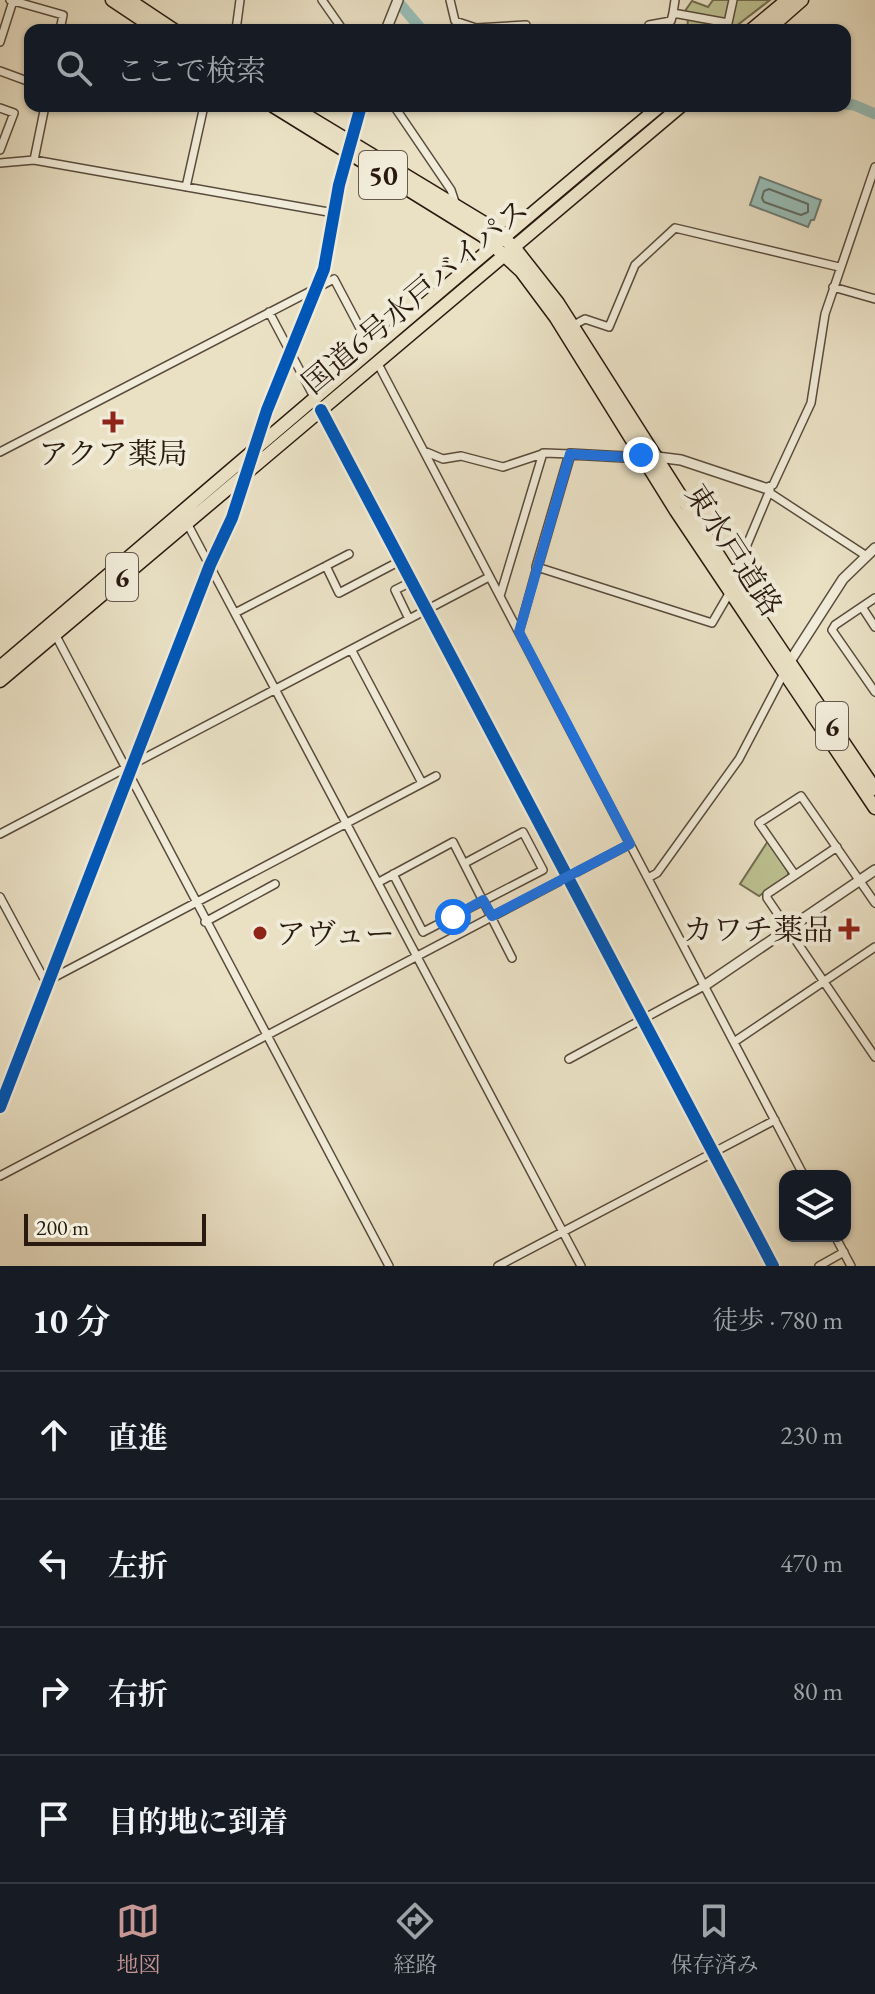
<!DOCTYPE html>
<html lang="ja">
<meta charset="utf-8">
<style>
:root{--surface:#171b24;--page:#242831;--text:#f1f3f6;--muted:#9ea1a6;--line:#363941;--accent:#c59692}
body{margin:0;font-family:"EB Garamond","Noto Serif JP",serif;background:var(--page);color:var(--text)}
.controls{position:absolute;right:24px;bottom:24px;display:grid;overflow:hidden;border-radius:16px;box-shadow:0 2px 6px #0004}
.controls button{width:72px;height:72px;display:grid;place-items:center;padding:0;border:0;border-bottom:2px solid var(--line);background:var(--surface);color:var(--text);font:40px sans-serif}
.scale{position:absolute;left:24px;bottom:20px;width:182px;box-sizing:border-box;padding-left:8px;border:4px solid #29190f;border-top:0;font-size:22px;line-height:28px;white-space:nowrap;color:#29190f;-webkit-text-stroke:6px #f1ecd9;paint-order:stroke}
.stop{position:absolute;width:24px;height:24px;margin:-18px;border:6px solid #1a73e8;border-radius:50%;background:#fff}
.stop.end{background:#1a73e8;border-color:#fff;box-shadow:0 2px 8px #0008}
.list{margin:0;padding:0;list-style:none}
h2{display:flex;justify-content:space-between;align-items:center;height:104px;margin:0;padding:0 32px;font-size:34px}
h2 small{font-size:26px;font-weight:400;color:var(--muted)}
.list li{display:grid;grid-template-columns:52px 1fr auto;gap:24px;align-items:center;box-sizing:border-box;height:128px;padding:0 32px;border-top:2px solid var(--line)}
.list b{display:block;font-size:30px;white-space:nowrap}
.list em{font-size:26px;font-style:normal;color:var(--muted)}
.icon{flex:none;width:44px;height:44px;fill:none;stroke:currentColor;stroke-width:2;stroke-linecap:round;stroke-linejoin:round}
.map{position:relative;flex:none;width:875px;height:1266px;overflow:hidden}
.search{position:absolute;background:var(--surface);box-shadow:0 2px 6px #0004;left:24px;right:24px;top:24px;height:88px;display:flex;align-items:center;gap:20px;box-sizing:border-box;padding:0 28px;border-radius:16px;color:var(--muted);font-size:30px}
.sheet{height:616px;background:var(--surface)}
nav{display:flex;justify-content:space-around;align-items:center;box-sizing:border-box;height:112px;border-top:2px solid var(--line);background:var(--surface);font-size:22px;color:var(--muted)}
nav a{display:grid;justify-items:center;gap:4px}
nav .on{color:var(--accent)}
.map>svg:first-child{display:block}
</style>
<div class="map">
<svg width="875" height="1266" viewBox="0 0 875 1266">
<rect width="100%" height="100%" fill="#eae1c5"/>
<filter id="stains"><feTurbulence type="fractalNoise" baseFrequency=".0025" numOctaves="4"/><feColorMatrix values="0 0 0 0 .2 0 0 0 0 .09 0 0 0 0 .02 0 0 0 .5 -.17"/></filter>
<radialGradient id="worn" r=".72"><stop offset=".6" stop-color="#630" stop-opacity="0"/><stop offset="1" stop-color="#630" stop-opacity=".3"/></radialGradient>
<path fill="#bcc191" stroke="#726d50" stroke-width="2" d="M 713,0 L 770,0 L 731,30 L 687,30 L 688,19 L 685,11 L 692,1 L 708,7 Z
M 768,841 L 788,872 L 788,876 L 759,896 L 740,884 Z"/>
<path fill="#98bdb7" stroke="#6c7b74" stroke-width="2" d="M 760,177 L 821,200 L 814,220 L 811,220 L 808,227 L 750,205 Z"/>
<g fill="none" stroke-linecap="round" stroke-linejoin="round">
<path stroke="#606b63" stroke-width="2" d="M 769,189 L 808,204 L 808,212 L 801,215 L 764,202 L 762,198 L 764,191 Z"/>
<path stroke="#98bdb7" stroke-width="11" d="M 400,4 L 422,30
M 845,104 L 854,105 L 875,114"/>
<defs>
<path id="minor" d="M 10,0 L 63,15 L 60,30
M 322,0 L 343,30
M 450,0 L 455,21 L 476,28 L 526,25
M 675,0 L 673,13 L 728,23 L 733,0
M 649,25 L 671,21 L 673,13
M 60,27 L 76,30
M 236,30 L 240,0
M 0,42 L 13,1
M 0,71 L 30,82
M 394,106 L 451,190 L 456,205
M 0,108 L 14,113 L 0,150
M 34,160 L 45,106
M 0,163 L 34,160 L 334,213
M 186,187 L 204,106
M 833,287 L 875,299
M 269,312 L 314,397
M 572,326 L 585,319 L 609,327 L 635,265 L 675,228 L 839,267
M 377,362 L 804,1176
M 321,410 L 773,1266
M 424,451 L 443,459 L 461,456 L 503,467 L 545,453 L 570,454
M 0,452 L 334,279 L 371,349
M 765,488 L 773,485 L 811,403 L 825,314 L 875,167
M 770,493 L 865,555
M 187,523 L 581,1266
M 326,566 L 339,593 L 400,561
M 733,578 L 770,490
M 500,596 L 543,453
M 875,598 L 835,625 L 832,630 L 875,692
M 862,607 L 875,627
M 235,613 L 349,554
M 409,619 L 395,590 L 411,582
M 519,632 L 537,567 L 712,623 L 730,592
M 55,634 L 389,1266
M 352,651 L 422,783
M 0,834 L 489,577
M 837,847 L 767,894 L 767,898 L 875,1057
M 393,874 L 423,932 L 543,870 L 523,832 L 465,863
M 795,875 L 759,823 L 801,796 L 875,903
M 648,878 L 657,873 L 739,759 L 784,673
M 379,882 L 453,842 L 512,958
M 0,897 L 43,977 L 49,980 L 436,776
M 205,922 L 275,884
M 734,1042 L 875,947
M 569,1059 L 704,986
M 0,1176 L 630,844
M 835,1236 L 851,1266
M 498,1266 L 775,1120
M 819,1266 L 844,1252"/>
<path id="tertiary" d="M 386,30 L 398,0
M 254,449 L 324,269 L 339,185 L 361,106
M 537,567 L 570,454 L 625,457 L 641,455 L 681,460 L 765,488
M 787,666 L 843,579 L 875,548
M 704,986 L 875,870
M 0,1107 L 210,565 L 232,518 L 246,474"/>
<path id="trunk" d="M 112,0 L 157,30
M 129,0 L 174,30
M 751,30 L 787,0
M 768,30 L 802,0
M 273,106 L 483,236 L 521,271 L 556,318 L 676,511 L 875,808
M 291,106 L 486,224 L 514,247 L 558,303 L 733,578 L 875,789
M 0,667 C 220,480 438,291 660,106
M 0,681 L 681,106"/>
</defs>
<use href="#minor" stroke="#594b3c" stroke-width="10"/>
<use href="#tertiary" stroke="#594b3c" stroke-width="12"/>
<use href="#trunk" stroke="#29190f" stroke-width="15"/>
<use href="#minor" stroke="#f1ecd9" stroke-width="7"/>
<use href="#tertiary" stroke="#f1ecd9" stroke-width="9"/>
<use href="#trunk" stroke="#eae1c5" stroke-width="12"/>
<defs>
<path id="cycleway" d="M 321,410 L 773,1266
M 0,1107 L 210,565 L 232,518 L 267,410 L 324,269 L 339,185 L 361,106"/>
</defs>
<use href="#cycleway" stroke="#f1ecd9" stroke-width="17"/>
<use href="#cycleway" stroke="#0057b8" stroke-width="12"/>
</g>
<g fill="none" stroke-linecap="round" stroke-linejoin="round">
<path stroke="#1a73e8" stroke-width="10" d="M 453,917 L 483,900 L 492,916 L 630,844 L 519,632 L 570,454 L 625,457 L 641,455"/>
</g>
<g fill="#8f2418" stroke="#f1ecd9" stroke-width="3">
<path d="M109 410h8v8h8v8h-8v8h-8v-8h-8v-8h8z"/>
<path d="M845 917h8v8h8v8h-8v8h-8v-8h-8v-8h8z"/>
<circle cx="260" cy="933" r="8"/>
</g>
<g text-anchor="middle" dominant-baseline="central" stroke-width="8" stroke-linejoin="round" paint-order="stroke">
<g fill="#f1ecd9" stroke="#65584c" stroke-width="2">
<rect x="359" y="151" width="48" height="48" rx="6"/>
<rect x="106" y="553" width="32" height="48" rx="6"/>
<rect x="816" y="702" width="32" height="48" rx="6"/>
</g>
<g font-size="28" font-weight="bold" fill="#29190f">
<text x="383" y="175">50</text>
<text x="122" y="577">6</text>
<text x="832" y="726">6</text>
</g>
<g font-size="30" fill="#29190f" stroke="#f1ecd9">
<text transform="translate(415 296) rotate(-40)">国道6号水戸バイパス</text>
<text transform="translate(734 550) rotate(57)">東水戸道路</text>
</g>
<g font-size="30" fill="#29190f" stroke="#f1ecd9">
<text x="113" y="453">アクア薬局</text>
<text x="833" y="929" text-anchor="end">カワチ薬品</text>
<text x="276" y="933" text-anchor="start">アヴュー</text>
</g>
</g>
<rect width="100%" height="100%" filter="url(#stains)"/>
<rect width="100%" height="100%" fill="url(#worn)"/>
</svg>
<div class="controls">
<button><svg class="icon" aria-label="layers" viewBox="0 0 24 24"><path d="M12 4l9 5-9 5-9-5zM3 14l9 5 9-5"/></svg></button>
</div>
<div class="scale">200 m</div>
<div class="stop" style="left:453px;top:917px"></div>
<div class="stop end" style="left:641px;top:455px"></div>
<div class="search"><svg class="icon" aria-label="search" viewBox="0 0 24 24"><circle cx="10" cy="10" r="6"/><path d="M15 15l6 6"/></svg>ここで検索</div>
</div>
<section class="sheet">
<h2>10 分<small>徒歩 · 780 m</small></h2>
<ul class="list">
<li><svg class="icon" aria-label="ahead" viewBox="0 0 24 24"><path d="M12 20V5M6 11l6-6 6 6"/></svg><div><b>直進</b></div><em>230 m</em></li>
<li><svg class="icon" aria-label="left" viewBox="0 0 24 24"><path d="M17 20v-9H6M10 6l-5 5 5 5"/></svg><div><b>左折</b></div><em>470 m</em></li>
<li><svg class="icon" aria-label="right" viewBox="0 0 24 24"><path d="M7 20v-9h11M14 6l5 5-5 5"/></svg><div><b>右折</b></div><em>80 m</em></li>
<li><svg class="icon" aria-label="arrive" viewBox="0 0 24 24"><path d="M6 21V4h12l-3 4 3 4H6"/></svg><div><b>目的地に到着</b></div></li>
</ul>
</section>
<nav>
<a class="on"><svg class="icon" aria-label="map" viewBox="0 0 24 24"><path d="M3 6l6-2 6 2 6-2v14l-6 2-6-2-6 2zM9 4v14M15 6v14"/></svg>地図</a>
<a><svg class="icon" aria-label="directions" viewBox="0 0 24 24"><path d="M12 3l9 9-9 9-9-9zM9 14v-3h6M13 9l2 2-2 2"/></svg>経路</a>
<a><svg class="icon" aria-label="saved" viewBox="0 0 24 24"><path d="M7 4h10v16l-5-4-5 4z"/></svg>保存済み</a>
</nav>
